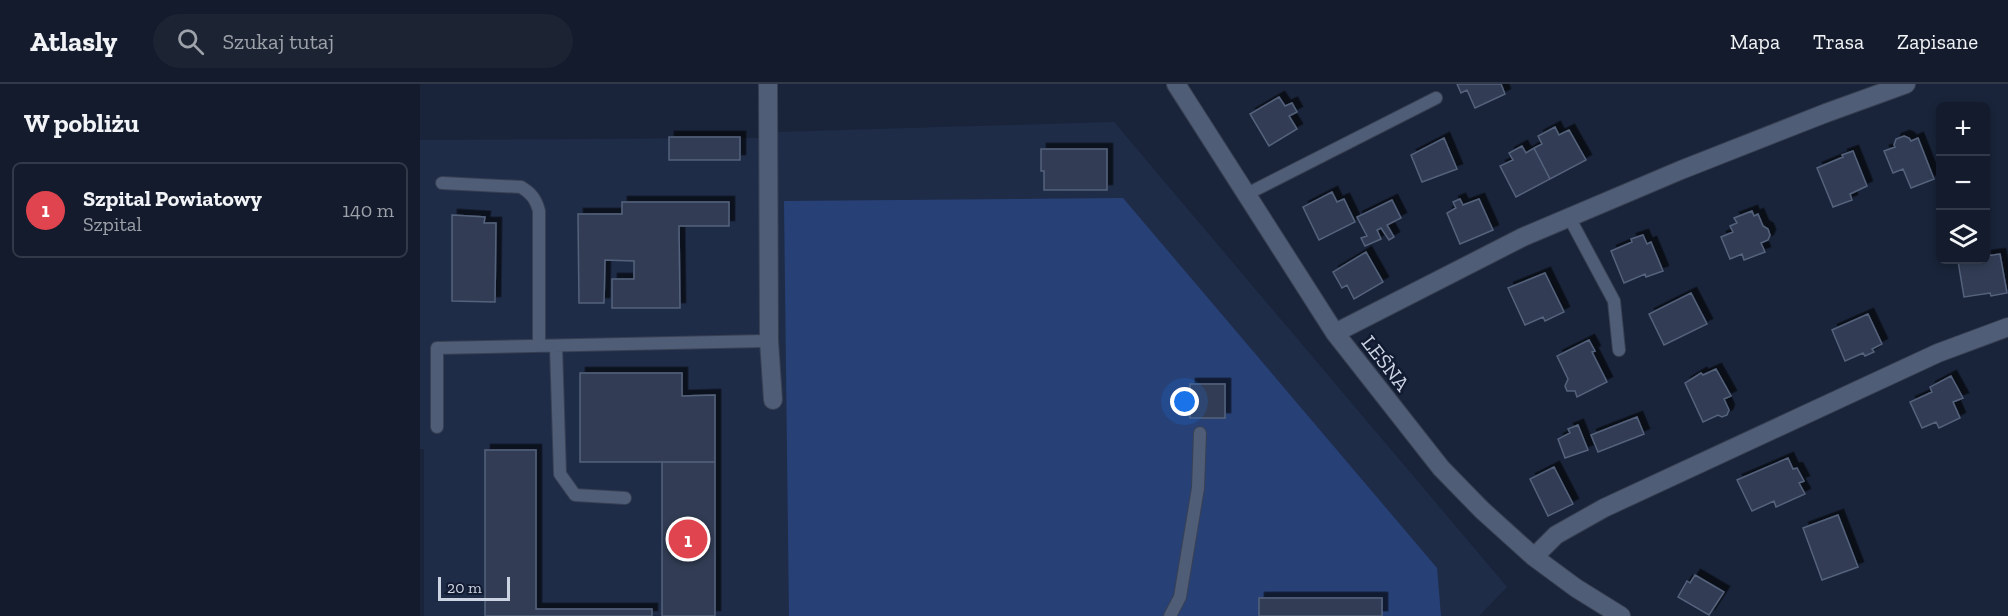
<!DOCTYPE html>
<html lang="pl">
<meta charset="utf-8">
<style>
:root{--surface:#131b2c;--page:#1c2434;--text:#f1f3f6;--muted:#9da1a9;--line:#323948;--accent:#b45309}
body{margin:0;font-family:"Zilla Slab",serif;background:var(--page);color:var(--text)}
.controls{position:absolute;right:18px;top:18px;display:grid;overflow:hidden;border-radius:9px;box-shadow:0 3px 9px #0003}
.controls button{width:54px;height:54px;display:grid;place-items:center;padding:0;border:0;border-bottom:2px solid var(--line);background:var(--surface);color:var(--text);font:30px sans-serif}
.scale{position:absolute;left:18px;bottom:15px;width:72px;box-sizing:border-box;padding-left:6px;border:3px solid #ccd4e3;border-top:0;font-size:16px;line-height:21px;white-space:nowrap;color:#ccd4e3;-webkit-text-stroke:4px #101a30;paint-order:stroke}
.you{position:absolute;left:765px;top:318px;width:21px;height:21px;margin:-15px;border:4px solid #fff;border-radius:50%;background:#1a73e8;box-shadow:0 0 0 9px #1a73e833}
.badge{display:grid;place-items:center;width:39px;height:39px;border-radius:50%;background:var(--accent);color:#fff;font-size:20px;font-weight:700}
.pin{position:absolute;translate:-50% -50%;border:3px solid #fff;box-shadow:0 2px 6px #0006}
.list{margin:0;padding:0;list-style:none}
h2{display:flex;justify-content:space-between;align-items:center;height:78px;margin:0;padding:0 24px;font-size:26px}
h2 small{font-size:20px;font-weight:400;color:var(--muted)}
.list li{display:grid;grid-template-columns:39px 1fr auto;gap:18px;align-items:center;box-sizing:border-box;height:96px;margin:0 12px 12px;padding:0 12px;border:2px solid var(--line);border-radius:9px}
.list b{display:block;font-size:22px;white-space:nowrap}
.list p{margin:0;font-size:20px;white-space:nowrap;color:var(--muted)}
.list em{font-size:20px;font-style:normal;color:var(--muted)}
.icon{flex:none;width:33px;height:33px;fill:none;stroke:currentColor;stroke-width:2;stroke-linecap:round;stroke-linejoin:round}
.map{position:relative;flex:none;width:1588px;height:532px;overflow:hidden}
header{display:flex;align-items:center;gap:36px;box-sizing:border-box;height:84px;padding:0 30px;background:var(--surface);border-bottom:2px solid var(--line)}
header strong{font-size:28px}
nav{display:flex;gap:33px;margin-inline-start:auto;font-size:21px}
.search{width:420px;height:54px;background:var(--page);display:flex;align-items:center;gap:15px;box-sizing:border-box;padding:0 21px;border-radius:33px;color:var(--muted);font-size:22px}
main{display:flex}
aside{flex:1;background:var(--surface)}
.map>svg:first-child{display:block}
</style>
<header>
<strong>Atlasly</strong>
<div class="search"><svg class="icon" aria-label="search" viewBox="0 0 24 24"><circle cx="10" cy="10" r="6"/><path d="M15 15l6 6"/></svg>Szukaj tutaj</div>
<nav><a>Mapa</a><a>Trasa</a><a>Zapisane</a></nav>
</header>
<main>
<aside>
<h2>W pobliżu<small></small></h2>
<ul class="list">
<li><span class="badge" style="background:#e0444e">1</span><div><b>Szpital Powiatowy</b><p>Szpital</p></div><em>140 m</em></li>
</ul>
</aside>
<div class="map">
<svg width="1588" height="532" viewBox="0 0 1588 532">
<defs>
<filter id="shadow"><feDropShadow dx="5.5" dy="-5.5" stdDeviation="0" flood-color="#0009"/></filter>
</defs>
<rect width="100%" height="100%" fill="#19243a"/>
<path fill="#1f2c48" d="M 694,38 L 1087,503 L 1059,532 L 4,532 L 4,365 L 0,365 L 0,56 L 357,54 L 358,48 Z"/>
<path fill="#274177" d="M 703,114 L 1017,484 L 1021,532 L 369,532 L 364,117 Z"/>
<path fill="#303c54" stroke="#55627c" stroke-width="1.5" filter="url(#shadow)" d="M 1037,0 L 1081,0 L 1085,10 L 1055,24 L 1047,6 L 1041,9 Z
M 859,13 L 865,22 L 872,19 L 877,28 L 869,32 L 877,45 L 849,62 L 830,30 Z
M 1135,43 L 1139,51 L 1149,46 L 1166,76 L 1130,95 L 1114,64 L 1122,60 L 1118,52 Z
M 1484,52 L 1489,54 L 1491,57 L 1498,54 L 1514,95 L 1491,104 L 1483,85 L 1473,89 L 1464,67 L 1475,63 L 1474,61 L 1476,55 Z
M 249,53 L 320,53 L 320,76 L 249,76 Z
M 1024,54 L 1037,85 L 1002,98 L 991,71 Z
M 1102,62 L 1106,69 L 1114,64 L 1130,95 L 1096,113 L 1080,82 L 1093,76 L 1089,69 Z
M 621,65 L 687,65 L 687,106 L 624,106 L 624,87 L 621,87 Z
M 1433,67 L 1447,102 L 1430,110 L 1432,116 L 1413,123 L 1397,84 L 1423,73 L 1422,71 Z
M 912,108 L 917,118 L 924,115 L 935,138 L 899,156 L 883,123 Z
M 1040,115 L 1043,121 L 1059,115 L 1073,146 L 1040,160 L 1027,129 L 1036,124 L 1033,118 Z
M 972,116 L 981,134 L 967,141 L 974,153 L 969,156 L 961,144 L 957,146 L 961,155 L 945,162 L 941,154 L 947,152 L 937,133 Z
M 202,118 L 309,118 L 309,142 L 259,142 L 260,224 L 192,224 L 192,195 L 214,195 L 214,177 L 185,176 L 184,219 L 159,219 L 158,130 L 202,130 Z
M 1332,127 L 1334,132 L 1338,130 L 1343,142 L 1348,145 L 1350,151 L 1348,156 L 1341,159 L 1345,168 L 1324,176 L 1322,170 L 1310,175 L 1301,153 L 1313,148 L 1310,142 L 1317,139 L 1314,134 Z
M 32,131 L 65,133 L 64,139 L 76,139 L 75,218 L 32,217 Z
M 1223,151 L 1227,160 L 1231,158 L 1243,187 L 1226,193 L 1225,190 L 1204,199 L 1191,167 L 1212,158 L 1211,155 Z
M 946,168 L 963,198 L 934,215 L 927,201 L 922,204 L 913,188 Z
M 1580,170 L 1587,209 L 1571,212 L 1570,209 L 1544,213 L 1538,177 L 1566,176 L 1566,172 Z
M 1125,189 L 1144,228 L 1125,237 L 1123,233 L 1105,241 L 1088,204 Z
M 1271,209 L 1287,240 L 1244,261 L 1229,230 Z
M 1448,230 L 1462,260 L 1452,265 L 1454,268 L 1445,272 L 1443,269 L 1425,277 L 1412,246 Z
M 1169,256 L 1175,267 L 1172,268 L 1187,298 L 1157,313 L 1155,307 L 1147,307 L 1145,302 L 1148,295 L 1137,272 Z
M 1296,285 L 1311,312 L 1304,315 L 1309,326 L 1307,331 L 1302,333 L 1298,331 L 1283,338 L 1265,299 L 1281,289 L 1283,291 Z
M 160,289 L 262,289 L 262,312 L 295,311 L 295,378 L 160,378 Z
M 1531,292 L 1543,314 L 1533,318 L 1540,334 L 1519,344 L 1516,338 L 1502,344 L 1490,318 L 1512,308 L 1510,303 Z
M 770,300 L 805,300 L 805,334 L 770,334 Z
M 1217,333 L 1224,350 L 1178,368 L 1171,351 Z
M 1158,341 L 1168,366 L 1145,374 L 1138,355 L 1150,349 L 1148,345 Z
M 65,366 L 116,366 L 116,525 L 232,525 L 232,532 L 65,532 Z
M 1368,374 L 1373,385 L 1377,384 L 1384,397 L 1379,399 L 1385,410 L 1356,423 L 1354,417 L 1332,427 L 1317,396 Z
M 242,378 L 295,378 L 295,532 L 242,532 Z
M 1134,383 L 1153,420 L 1128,432 L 1110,395 Z
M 1418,431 L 1438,483 L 1402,496 L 1383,444 Z
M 1275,491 L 1304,508 L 1289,531 L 1258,513 L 1267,497 L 1270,499 Z
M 839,514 L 962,514 L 962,532 L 839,532 Z"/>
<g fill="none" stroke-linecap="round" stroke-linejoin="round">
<defs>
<path id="service" d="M 22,99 L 101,103 C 111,109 116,115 119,127 L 119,262
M 827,110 L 1016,14
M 1149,133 L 1194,217 L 1199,266
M 136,262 L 140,390 L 155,411 L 205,414
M 17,343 L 17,264 L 349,257
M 750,532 L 760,513 L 778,404 L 780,349"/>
<path id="minor" d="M 348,0 L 349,257 L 353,316
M 756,0 L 915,249 L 1021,384 L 1062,426 L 1114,473 L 1156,504 L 1201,532
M 915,249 L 1103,153 L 1261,86 L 1406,29 L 1486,0
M 1114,473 L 1136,451 L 1184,424 L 1518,269 L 1588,243"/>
</defs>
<use href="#service" stroke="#384053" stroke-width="14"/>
<use href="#minor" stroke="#384053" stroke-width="20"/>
<use href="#service" stroke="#505d77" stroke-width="12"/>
<use href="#minor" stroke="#505d77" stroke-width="18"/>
</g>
<g text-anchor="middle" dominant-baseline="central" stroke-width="5" stroke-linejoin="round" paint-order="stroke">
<g font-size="21" fill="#ccd4e3" stroke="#101a30">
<text transform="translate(966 279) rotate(52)">LEŚNA</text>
</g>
</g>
</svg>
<div class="controls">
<button>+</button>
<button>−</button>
<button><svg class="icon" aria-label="layers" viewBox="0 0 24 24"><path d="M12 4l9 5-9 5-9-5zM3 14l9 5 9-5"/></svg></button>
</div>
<div class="scale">20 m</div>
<div class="you"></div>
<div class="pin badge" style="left:268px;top:455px;background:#e0444e">1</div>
</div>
</main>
